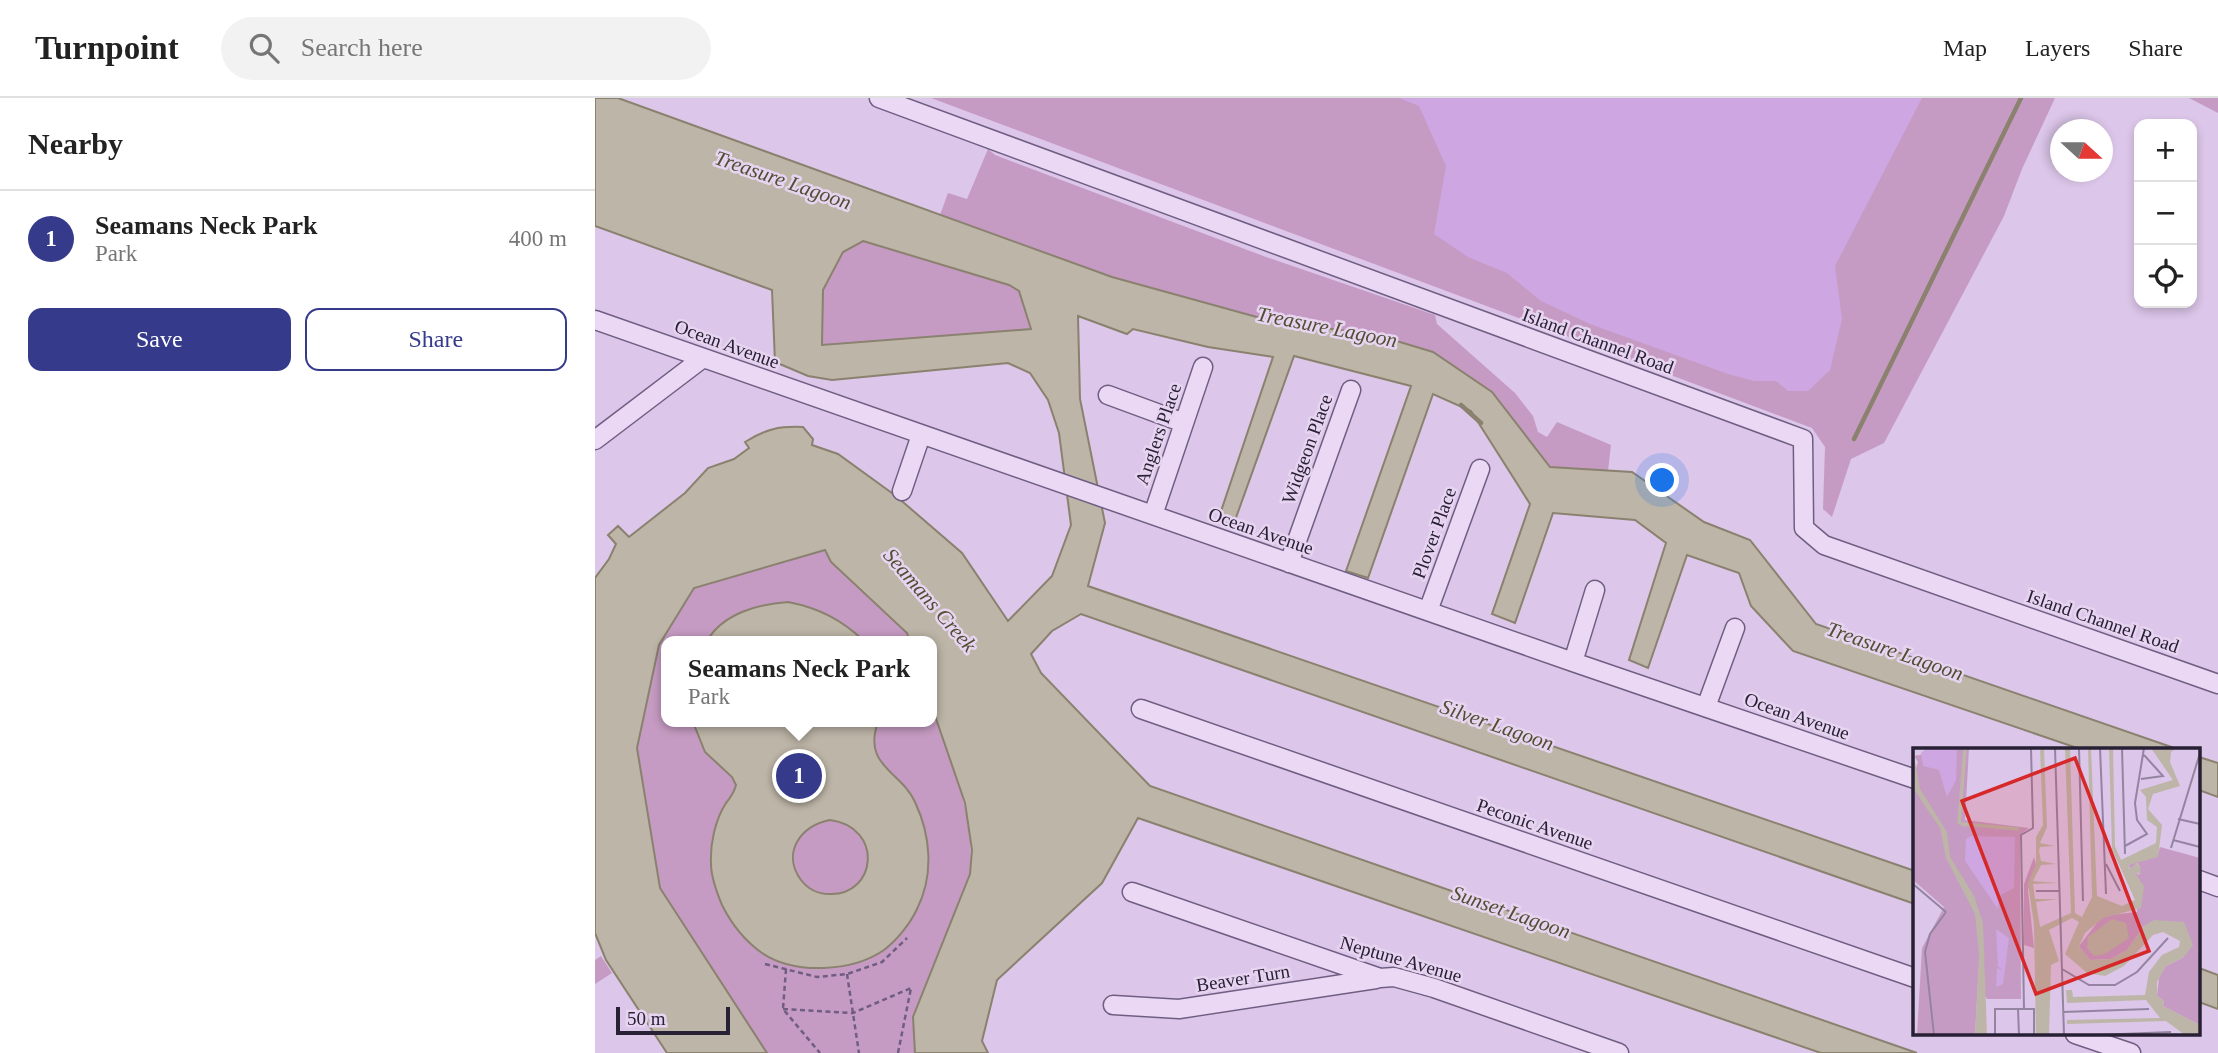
<!DOCTYPE html>
<meta charset="utf-8">
<style>
:root{--surface:#fff;--page:#f2f2f2;--text:#222;--muted:#767676;--line:#e0e0e0;--accent:#353a8a}
body{margin:0;font-family:Georgia,serif;background:var(--page);color:var(--text)}
.controls{position:absolute;right:21px;top:21px;display:grid;overflow:hidden;border-radius:14px;box-shadow:0 4px 10px #0003}
.controls button{width:63px;height:63px;display:grid;place-items:center;padding:0;border:0;border-bottom:2px solid var(--line);background:var(--surface);color:var(--text);font:35px sans-serif}
.compass{position:absolute;left:1455px;top:21px;width:63px;height:63px;border-radius:50%;background:var(--surface);box-shadow:0 4px 10px #0003;rotate:111deg}
.scale{position:absolute;left:21px;bottom:18px;width:114px;box-sizing:border-box;padding-left:7px;border:4px solid #282034;border-top:0;font-size:19px;line-height:24px;white-space:nowrap;color:#282034;-webkit-text-stroke:5px #e7d4f1;paint-order:stroke}
.you{position:absolute;left:1068px;top:383px;width:24px;height:24px;margin:-18px;border:5px solid #fff;border-radius:50%;background:#1a73e8;box-shadow:0 0 0 10px #1a73e833}
.badge{display:grid;place-items:center;width:46px;height:46px;border-radius:50%;background:var(--accent);color:#fff;font-size:23px;font-weight:700}
.pin{position:absolute;translate:-50% -50%;border:4px solid #fff;box-shadow:0 2px 7px #0006}
.popup{position:absolute;left:66px;top:538px;width:276px;height:91px;box-sizing:border-box;display:grid;place-content:center;border-radius:14px;background:var(--surface);filter:drop-shadow(0 2px 5px #0005);font-size:23px;white-space:nowrap;color:var(--muted)}
.popup b{font-size:26px;color:var(--text)}
.popup::after{content:'';position:absolute;left:50%;top:100%;margin-left:-14px;border:14px solid transparent;border-top-color:var(--surface)}
.list{margin:0;padding:0;list-style:none}
h2{display:flex;justify-content:space-between;align-items:center;height:91px;margin:0;padding:0 28px;font-size:30px}
h2 small{font-size:23px;font-weight:400;color:var(--muted)}
.list li{display:grid;grid-template-columns:46px 1fr auto;gap:21px;align-items:center;box-sizing:border-box;height:98px;padding:0 28px;border-top:2px solid var(--line)}
.list b{display:block;font-size:26px;white-space:nowrap}
.list p{margin:0;font-size:23px;white-space:nowrap;color:var(--muted)}
.list em{font-size:23px;font-style:normal;color:var(--muted)}
.actions{display:flex;gap:14px;padding:21px 28px}
.actions a{flex:1;padding:16px 0;border:2px solid var(--accent);border-radius:14px;text-align:center;font-size:24px;color:var(--accent)}
.actions .main{background:var(--accent);color:#fff}
.icon{flex:none;width:38px;height:38px;fill:none;stroke:currentColor;stroke-width:2;stroke-linecap:round;stroke-linejoin:round}
.map{position:relative;flex:none;width:1623px;height:955px;overflow:hidden}
header{display:flex;align-items:center;gap:42px;box-sizing:border-box;height:98px;padding:0 35px;background:var(--surface);border-bottom:2px solid var(--line)}
header strong{font-size:33px}
nav{display:flex;gap:38px;margin-inline-start:auto;font-size:24px}
.search{width:490px;height:63px;background:var(--page);display:flex;align-items:center;gap:18px;box-sizing:border-box;padding:0 24px;border-radius:38px;color:var(--muted);font-size:26px}
main{display:flex}
aside{flex:1;background:var(--surface)}
.map>svg:first-child{display:block}
</style>
<header>
<strong>Turnpoint</strong>
<div class="search"><svg class="icon" aria-label="search" viewBox="0 0 24 24"><circle cx="10" cy="10" r="6"/><path d="M15 15l6 6"/></svg>Search here</div>
<nav><a>Map</a><a>Layers</a><a>Share</a></nav>
</header>
<main>
<aside>
<h2>Nearby<small></small></h2>
<ul class="list">
<li><span class="badge">1</span><div><b>Seamans Neck Park</b><p>Park</p></div><em>400 m</em></li>
</ul>
<div class="actions"><a class="main">Save</a><a>Share</a></div>
</aside>
<div class="map">
<svg width="1623" height="955" viewBox="0 0 1623 955">
<rect width="100%" height="100%" fill="#dcc6e9"/>
<path fill="#c69bc3" d="M 336,0 L 1460,0 L 1427,71 L 1409,118 L 1289,345 L 1256,361 L 1237,419 L 1228,411 L 1230,349 L 1217,330 Z
M 1594,0 L 1623,0 L 1623,15 Z
M 393,51 L 400,57 L 671,159 L 840,217 L 842,226 L 920,295 L 938,318 L 943,334 L 952,339 L 962,324 L 1016,347 L 1013,373 L 955,370 L 897,294 L 785,238 L 669,221 L 517,179 L 345,117 L 353,95 L 372,101 Z
M 268,143 L 414,187 L 424,193 L 436,231 L 226,247 L 228,192 L 248,154 Z
M 230,452 L 236,464 L 312,535 L 315,543 L 71,543 L 71,624 L 337,624 L 337,609 C 355,663 381,717 375,776 L 318,919 L 320,955 L 172,955 L 65,790 L 42,650 L 64,547 L 98,490 Z
M 6,858 L 17,875 L 0,886 L 0,862 Z"/>
<path fill="#cea6e1" d="M 804,0 L 1327,0 L 1240,168 L 1247,221 L 1235,272 L 1213,293 L 1193,293 L 1181,283 L 1159,283 L 1133,276 L 995,226 L 946,203 L 912,175 L 873,159 L 839,136 L 851,68 L 824,8 Z"/>
<path fill="#bdb5a7" stroke="#8a816e" stroke-width="2" fill-rule="evenodd" d="M 0,0 L 23,0 L 517,179 L 669,221 L 785,238 L 838,254 L 897,294 L 955,369 L 1037,374 L 1109,424 L 1155,442 L 1221,526 L 1585,652 L 1488,652 L 1198,553 L 1156,508 L 1144,475 L 1092,457 L 1053,570 L 1034,562 L 1071,445 L 1040,422 L 958,415 L 920,525 L 897,516 L 935,406 L 876,313 L 838,296 L 773,480 L 751,473 L 816,288 L 699,258 L 638,428 L 623,422 L 678,259 L 613,249 L 538,231 L 532,236 L 483,218 L 485,301 L 510,425 L 493,488 L 1320,773 L 1320,806 L 486,516 L 457,533 L 436,556 L 446,575 L 555,688 L 1322,955 L 1226,955 L 543,720 L 507,785 L 402,882 L 387,943 L 393,955 L 320,955 L 318,919 L 375,776 L 377,752 L 370,705 L 337,609 L 337,543 L 315,543 L 312,535 L 236,464 L 230,452 L 99,490 L 64,547 L 42,650 L 65,790 L 172,955 L 72,955 L 11,862 L 0,835 L 0,480 L 14,461 L 21,446 L 13,437 L 23,428 L 34,439 L 90,395 L 113,370 L 139,361 L 154,350 L 150,344 C 171,331 184,328 208,329 L 218,341 L 217,347 L 243,356 L 301,398 L 367,455 L 413,523 L 457,478 L 476,427 L 464,335 L 453,302 L 435,275 L 413,265 L 237,282 L 213,278 L 180,264 L 177,192 L 0,128 ZM 268,143 L 414,187 L 424,193 L 436,231 L 227,247 L 228,192 L 248,154 Z
M 193,504 C 224,510 247,522 269,543 L 112,543 C 128,515 164,506 193,504 Z
M 98,624 L 283,624 C 267,668 306,673 320,704 C 336,738 339,777 322,811 C 315,826 302,842 289,852 C 257,874 200,877 167,855 C 150,843 136,825 127,807 C 122,795 116,780 116,766 C 115,746 120,722 131,705 C 136,699 139,695 141,687 L 137,679 L 110,654 ZM 235,722 C 289,729 282,798 234,796 C 223,796 213,791 206,782 C 186,755 206,727 235,722 Z
M 1604,659 L 1623,665 L 1623,699 L 1604,692 Z
M 1604,870 L 1623,877 L 1623,911 L 1604,904 Z"/>
<g fill="none" stroke-linecap="round" stroke-linejoin="round">
<path stroke="#8a816e" stroke-width="4.5" d="M 866,307 L 886,325
M 1259,341 L 1426,0"/>
<defs>
<path id="street" d="M 284,0 L 1208,341 L 1209,430 L 1229,447 L 1623,586
M 0,222 L 978,564 L 1320,681
M 513,297 L 589,325
M 0,342 L 108,260
M 307,393 L 326,337
M 558,417 L 608,269
M 694,465 L 756,292
M 833,513 L 885,371
M 978,564 L 1000,492
M 1111,609 L 1140,530
M 546,611 L 1320,880
M 1604,782 L 1623,789
M 537,794 L 785,880 L 799,879 L 839,890 L 1024,955
M 518,907 L 584,911 L 781,881
M 1480,936 L 1536,955"/>
</defs>
<use href="#street" stroke="#6f5e82" stroke-width="21"/>
<path stroke="#6f5e82" stroke-width="2.5" stroke-dasharray="5 3.5" stroke-linecap="butt" d="M 170,866 L 222,879 L 252,876 L 287,864 L 312,840
M 191,871 L 188,911 L 225,955
M 252,876 L 264,955
M 188,911 L 258,915 L 316,890
M 303,955 L 316,890"/>
<use href="#street" stroke="#ead8f5" stroke-width="18"/>
</g>
<g text-anchor="middle" dominant-baseline="central" stroke-width="5" stroke-linejoin="round" paint-order="stroke">
<g font-size="19" fill="#282034" stroke="#e7d4f1">
<text transform="translate(1003 243) rotate(20)">Island Channel Road</text>
<text transform="translate(132 246) rotate(20)">Ocean Avenue</text>
<text transform="translate(563 336) rotate(-71)">Anglers Place</text>
<text transform="translate(712 351) rotate(-70)">Widgeon Place</text>
<text transform="translate(666 433) rotate(19)">Ocean Avenue</text>
<text transform="translate(839 435) rotate(-70)">Plover Place</text>
<text transform="translate(1508 523) rotate(19)">Island Channel Road</text>
<text transform="translate(1202 618) rotate(19)">Ocean Avenue</text>
<text transform="translate(940 726) rotate(19)">Peconic Avenue</text>
<text transform="translate(806 861) rotate(16)">Neptune Avenue</text>
<text transform="translate(648 880) rotate(-9)">Beaver Turn</text>
</g>
<g font-size="21" font-style="italic" fill="#524e31" stroke="#e7d4f1">
<text transform="translate(188 82) rotate(19)">Treasure Lagoon</text>
<text transform="translate(732 229) rotate(11)">Treasure Lagoon</text>
<text transform="translate(335 502) rotate(49)">Seamans Creek</text>
<text transform="translate(1300 553) rotate(19)">Treasure Lagoon</text>
<text transform="translate(902 627) rotate(19)">Silver Lagoon</text>
<text transform="translate(916 814) rotate(19)">Sunset Lagoon</text>
</g>
</g>
<g transform="translate(1318 650)">
<rect width="287" height="287" fill="#dcc6e9"/>
<path d="M 44,0 L 56,0 L 52,72 L 116,80 L 107,87 L 108,251 L 74,251 L 69,244 L 70,217 L 66,216 L 62,287 L 4,287 L 9,200 L 31,159 L 0,132 L 0,29 L 5,14 L 1,8 ZM 247,99 L 287,110 L 287,277 L 250,258 L 251,253 L 244,248 L 246,229 L 253,218 L 271,209 L 269,176 L 231,178 L 214,202 L 198,211 L 177,212 L 166,198 L 183,176 L 181,169 L 224,164 L 226,133 L 221,123 L 226,127 L 227,119 L 224,115 L 218,121 L 215,117 L 244,108 ZM 121,109 L 123,116 L 115,142 L 121,200 L 111,197 L 111,136 Z" fill="#c69bc3"/>
<path d="M 14,0 L 44,0 L 43,32 L 34,49 L 26,22 L 10,18 L 8,5 ZM 58,88 L 102,89 L 101,140 L 86,148 L 85,161 L 52,113 L 53,91 ZM 83,181 L 96,190 L 90,236 L 83,239 L 84,220 L 90,223 L 85,218 Z" fill="#cea6e1"/>
<path d="M 127,0 L 131,0 L 134,79 L 127,95 L 142,98 L 127,99 L 126,103 L 128,113 L 143,116 L 128,117 L 120,133 L 145,135 L 120,136 L 122,151 L 145,151 L 123,154 L 127,179 L 158,165 L 152,0 L 157,0 L 162,165 L 169,169 L 179,149 L 175,0 L 178,0 L 184,148 L 209,158 L 222,152 L 199,101 L 196,0 L 200,0 L 202,98 L 208,112 L 243,95 L 244,79 L 234,72 L 233,49 L 227,42 L 260,32 L 238,0 L 264,0 L 258,4 L 257,14 L 267,38 L 240,46 L 235,61 L 249,77 L 245,109 L 215,117 L 217,121 L 223,115 L 227,119 L 228,126 L 221,124 L 231,138 L 228,160 L 190,170 L 172,185 L 166,198 L 177,212 L 198,211 L 214,202 L 231,178 L 241,172 L 271,174 L 280,197 L 271,209 L 253,218 L 244,234 L 244,248 L 251,253 L 250,258 L 287,277 L 287,287 L 272,287 L 253,273 L 154,276 L 154,272 L 247,270 L 233,252 L 154,255 L 153,242 L 159,242 L 160,249 L 232,247 L 236,224 L 249,207 L 266,199 L 267,193 L 250,184 L 240,187 L 211,218 L 192,228 L 174,225 L 152,206 L 166,174 L 159,170 L 136,182 L 146,213 L 138,217 L 136,287 L 123,287 L 121,177 L 115,135 L 123,116 L 123,89 L 130,77 ZM 1,8 L 7,41 L 34,84 L 37,109 L 61,148 L 70,175 L 74,287 L 62,287 L 66,207 L 62,166 L 33,110 L 27,80 L 0,40 ZM 199,171 L 213,175 L 216,190 L 192,206 L 181,208 L 174,200 L 175,189 Z" fill="#bdb5a7"/>
<path fill="none" stroke="#bdb5a7" stroke-width="3.5" d="M 46,76 L 52,0M 48,76 L 106,81"/>
<path fill="none" stroke="#9484a1" stroke-width="2" d="M 142,0 L 151,287M 166,0 L 170,153M 187,0 L 193,146M 209,0 L 212,106M 228,31 L 250,28 L 231,7M 265,71 L 287,76M 260,92 L 287,99M 212,98 L 234,86 L 224,72 L 222,55 L 231,0M 258,100 L 287,5M 193,116 L 207,143M 0,136 L 33,164M 123,143 L 146,143M 149,221 L 176,237 L 202,237 L 224,224 L 255,190M 105,261 L 106,287M 111,261 L 108,87 L 120,80 L 118,0M 150,264 L 236,261M 21,287 L 12,204 L 17,186 L 33,164M 82,287 L 82,261 L 121,261 L 121,287M 183,287 L 258,284"/>
<path fill="#d62828" fill-opacity="0.15" stroke="#d62828" stroke-width="3.5" d="M 162,10 L 236,203 L 123,246 L 49,53 Z"/>
<rect width="287" height="287" fill="none" stroke="#282034" stroke-width="3.5"/>
</g>
</svg>
<div class="controls">
<button>+</button>
<button>−</button>
<button><svg class="icon" aria-label="locate" viewBox="0 0 24 24"><circle cx="12" cy="12" r="6"/><path d="M12 2v4M12 18v4M2 12h4M18 12h4"/></svg></button>
</div>
<svg class="compass" viewBox="-18 -18 36 36"><path d="M0-13l5 13h-10z" fill="#e53935"/><path d="M0 13l5-13h-10z" fill="#767676"/></svg>
<div class="scale">50 m</div>
<div class="you"></div>
<div class="pin badge" style="left:204px;top:678px">1</div>
<div class="popup"><b>Seamans Neck Park</b>Park</div>
</div>
</main>
